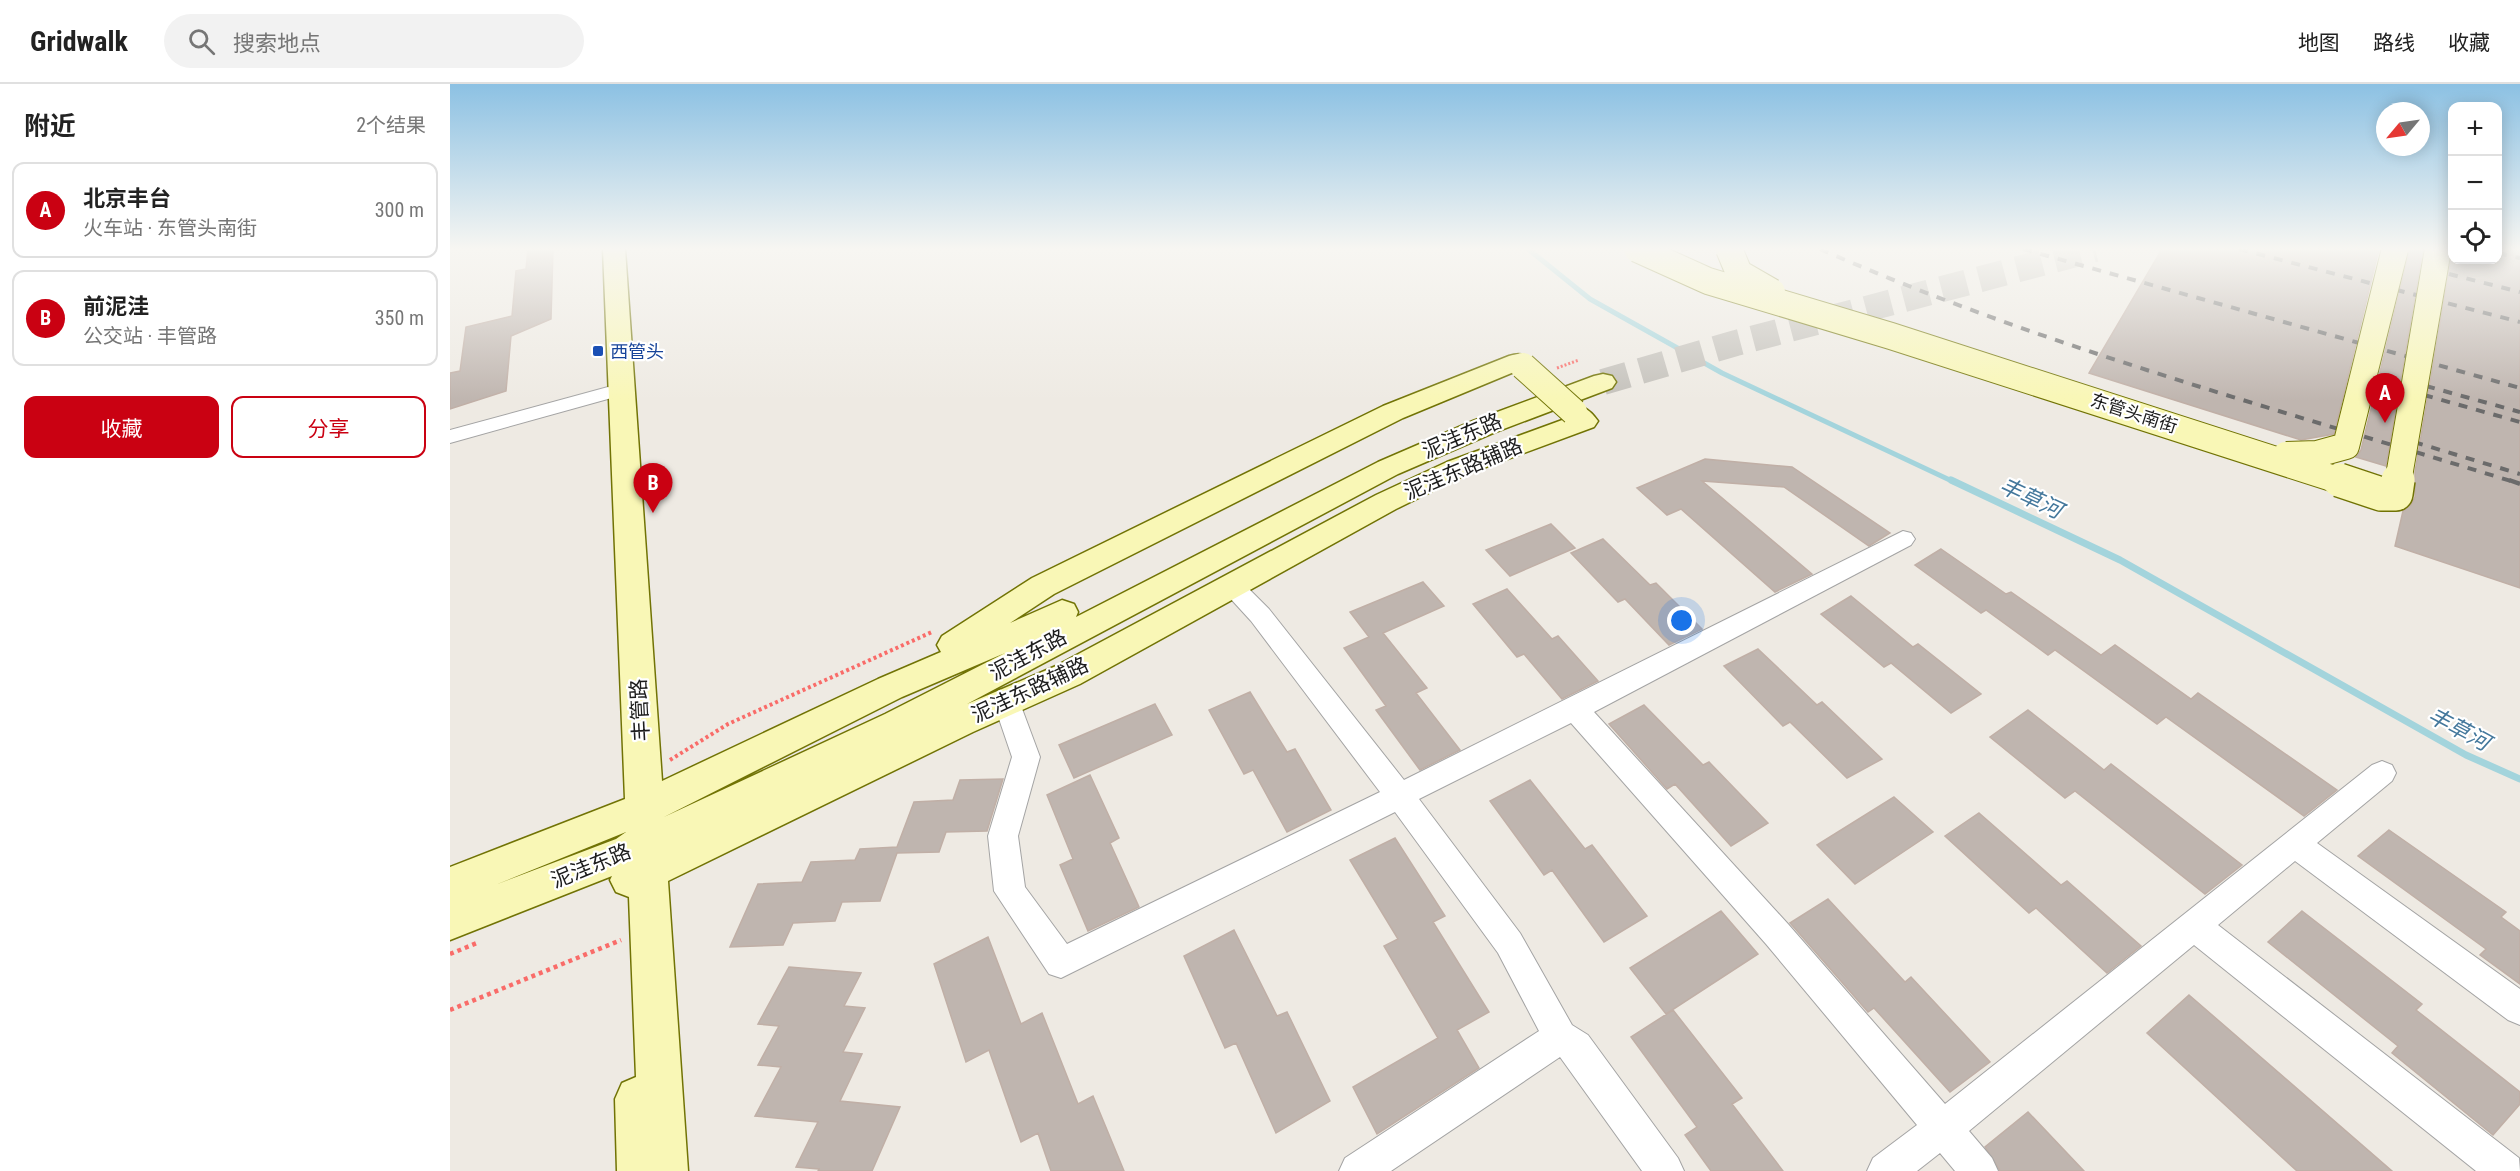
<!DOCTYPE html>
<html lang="zh">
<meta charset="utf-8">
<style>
:root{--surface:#fff;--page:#f2f2f2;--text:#222;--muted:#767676;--line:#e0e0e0;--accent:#ca0112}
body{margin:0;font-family:"Roboto Condensed","Noto Sans SC",sans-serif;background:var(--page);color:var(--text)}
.controls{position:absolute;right:18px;top:18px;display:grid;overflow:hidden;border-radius:12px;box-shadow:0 3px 15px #0003}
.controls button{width:54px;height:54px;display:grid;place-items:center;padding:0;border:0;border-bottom:2px solid var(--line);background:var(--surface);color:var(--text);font:30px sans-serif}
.compass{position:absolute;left:1926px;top:18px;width:54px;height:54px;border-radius:50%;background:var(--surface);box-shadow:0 3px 15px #0003;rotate:241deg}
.you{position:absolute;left:1232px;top:537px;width:21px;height:21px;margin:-15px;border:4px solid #fff;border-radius:50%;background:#1a73e8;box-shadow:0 0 0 9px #1a73e833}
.badge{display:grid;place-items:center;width:39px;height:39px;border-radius:50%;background:var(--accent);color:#fff;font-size:20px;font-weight:700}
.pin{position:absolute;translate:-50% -50px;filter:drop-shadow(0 2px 3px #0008)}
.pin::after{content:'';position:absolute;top:32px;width:21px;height:18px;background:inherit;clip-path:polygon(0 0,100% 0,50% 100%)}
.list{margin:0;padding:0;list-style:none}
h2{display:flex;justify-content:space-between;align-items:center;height:78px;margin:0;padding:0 24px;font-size:26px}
h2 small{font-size:20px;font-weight:400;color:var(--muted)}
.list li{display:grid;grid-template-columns:39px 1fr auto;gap:18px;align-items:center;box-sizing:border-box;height:96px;margin:0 12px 12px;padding:0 12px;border:2px solid var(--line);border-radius:12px}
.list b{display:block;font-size:22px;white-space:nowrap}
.list p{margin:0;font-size:20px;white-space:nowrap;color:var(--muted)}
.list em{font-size:20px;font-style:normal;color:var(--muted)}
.actions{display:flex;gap:12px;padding:18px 24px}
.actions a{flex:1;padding:14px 0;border:2px solid var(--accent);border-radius:12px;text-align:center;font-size:21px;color:var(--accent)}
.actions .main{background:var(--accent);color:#fff}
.icon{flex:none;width:33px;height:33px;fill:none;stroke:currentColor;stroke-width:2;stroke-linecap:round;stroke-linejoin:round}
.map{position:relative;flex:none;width:2070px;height:1087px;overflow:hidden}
header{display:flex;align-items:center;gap:36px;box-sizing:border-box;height:84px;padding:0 30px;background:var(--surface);border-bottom:2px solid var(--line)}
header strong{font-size:28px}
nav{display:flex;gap:33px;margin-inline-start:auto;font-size:21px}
.search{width:420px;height:54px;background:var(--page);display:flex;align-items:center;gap:15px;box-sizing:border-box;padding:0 21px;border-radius:33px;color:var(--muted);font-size:22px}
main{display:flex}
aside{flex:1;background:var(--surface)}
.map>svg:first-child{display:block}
</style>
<header>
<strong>Gridwalk</strong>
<div class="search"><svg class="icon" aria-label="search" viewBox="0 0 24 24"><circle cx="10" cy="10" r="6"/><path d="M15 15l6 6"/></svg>搜索地点</div>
<nav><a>地图</a><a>路线</a><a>收藏</a></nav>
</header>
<main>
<aside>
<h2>附近<small>2个结果</small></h2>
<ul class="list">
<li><span class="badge">A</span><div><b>北京丰台</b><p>火车站 · 东管头南街</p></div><em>300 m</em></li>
<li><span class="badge">B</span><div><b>前泥洼</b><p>公交站 · 丰管路</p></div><em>350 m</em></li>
</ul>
<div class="actions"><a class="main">收藏</a><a>分享</a></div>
</aside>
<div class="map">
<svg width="2070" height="1087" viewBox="0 0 2070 1087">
<rect width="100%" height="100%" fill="#eeeae3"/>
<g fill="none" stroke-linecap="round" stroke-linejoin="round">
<path stroke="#a3d4dc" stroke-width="5" d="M 1078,165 L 1140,215 L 1272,289 L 1504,398"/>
<path stroke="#a3d4dc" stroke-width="7" d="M 1501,396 L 1670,476 L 2016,671 L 2070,695"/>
</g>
<path fill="#bfb5af" stroke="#c0afa6" stroke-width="1.5" d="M 78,165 L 103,165 L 101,235 L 61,252 L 56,307 L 0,325 L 0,289 L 10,287 L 16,243 L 62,232 L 66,187 L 76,185 Z
M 1712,165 L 1929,165 L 1884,350 L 1851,356 L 1639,289 Z
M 1960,165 L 1973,165 L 1936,382 L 1906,373 L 1911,366 Z
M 2048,165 L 2070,165 L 2070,504 L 1945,462 L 1953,427 L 1961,421 L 1965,413 L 1965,388 L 2002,169 L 2002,176 L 2048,176 Z
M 1255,375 L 1342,383 L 1440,449 L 1419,462 L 1334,403 L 1252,397 L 1362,490 L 1325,508 L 1231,425 L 1217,431 L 1187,404 Z
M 1101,440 L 1125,464 L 1060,492 L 1036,466 Z
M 1153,455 L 1200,501 L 1206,499 L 1252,545 L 1219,561 L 1175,515 L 1168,518 L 1121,469 Z
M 1491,465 L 1556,510 L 1561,508 L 1651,571 L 1665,561 L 1741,615 L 1748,609 L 1887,706 L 1854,732 L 1716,633 L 1707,640 L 1605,566 L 1598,571 L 1536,526 L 1531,529 L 1465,481 Z
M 973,498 L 994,522 L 933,549 L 977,604 L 966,609 L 1010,666 L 970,686 L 926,626 L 936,622 L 894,564 L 919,553 L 900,528 Z
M 1057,505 L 1102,555 L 1108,552 L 1148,597 L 1112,615 L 1074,570 L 1067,573 L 1023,520 Z
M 1401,512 L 1463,563 L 1468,560 L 1531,610 L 1501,629 L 1441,579 L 1434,583 L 1371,530 Z
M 1308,565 L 1367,621 L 1372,618 L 1432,675 L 1397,694 L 1340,638 L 1333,642 L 1274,582 Z
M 800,608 L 837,668 L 845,665 L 881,726 L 837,748 L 803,686 L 794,690 L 759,626 Z
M 705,620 L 722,651 L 624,694 L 609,661 Z
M 1194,621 L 1253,681 L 1259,678 L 1318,739 L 1281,762 L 1225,700 L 1217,705 L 1159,640 Z
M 1578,626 L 1654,686 L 1661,680 L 1792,781 L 1755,810 L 1625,707 L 1615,714 L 1540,653 Z
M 640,691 L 669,754 L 660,759 L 689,823 L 638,847 L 610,781 L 623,775 L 597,711 Z
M 553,695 L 537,747 L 496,748 L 489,768 L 447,769 L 430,817 L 392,818 L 385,837 L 343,839 L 333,861 L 280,863 L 308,800 L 352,798 L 361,778 L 405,776 L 410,765 L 447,763 L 464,718 L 503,716 L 510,696 Z
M 1080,696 L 1135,765 L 1142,761 L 1197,832 L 1154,858 L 1102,786 L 1094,791 L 1040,717 Z
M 1444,713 L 1483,748 L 1405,800 L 1367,761 Z
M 1529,729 L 1611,801 L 1617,797 L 1691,862 L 1657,889 L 1586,824 L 1579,829 L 1495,752 Z
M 1939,746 L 2056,828 L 2051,833 L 2070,847 L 2070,900 L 2030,871 L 2036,865 L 1908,772 Z
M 945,754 L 995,832 L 983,838 L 1039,928 L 1007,946 L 1029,984 L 927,1050 L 903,1003 L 988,954 L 934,862 L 948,855 L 900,776 Z
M 1378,815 L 1455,898 L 1461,893 L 1540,978 L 1500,1008 L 1424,924 L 1418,928 L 1340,839 Z
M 1271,827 L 1308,870 L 1216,930 L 1180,884 Z
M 1852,827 L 1972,920 L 1966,926 L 2070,1008 L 2070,1020 L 2043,1051 L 1942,969 L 1948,962 L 1818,858 Z
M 784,846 L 827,932 L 837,928 L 880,1017 L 826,1049 L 786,959 L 775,964 L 734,872 Z
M 538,853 L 571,940 L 592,929 L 628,1020 L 643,1012 L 674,1087 L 601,1087 L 588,1049 L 571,1058 L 539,966 L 516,978 L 484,880 Z
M 339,883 L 411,889 L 394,922 L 415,924 L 393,968 L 412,970 L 390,1017 L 450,1023 L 422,1087 L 368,1087 L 369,1085 L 346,1083 L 368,1038 L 305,1032 L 331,983 L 308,981 L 329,942 L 308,940 Z
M 1739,911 L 1942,1087 L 1847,1087 L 1697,949 Z
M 1223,926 L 1292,1014 L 1282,1020 L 1333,1087 L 1261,1087 L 1235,1051 L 1247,1043 L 1181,953 Z
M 1578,1028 L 1634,1087 L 1550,1087 L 1535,1063 Z"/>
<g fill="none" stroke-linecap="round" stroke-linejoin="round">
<path stroke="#c4c1bb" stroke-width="26" stroke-dasharray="26 13" stroke-linecap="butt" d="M 1153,298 L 1286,259 L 1645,165"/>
<defs>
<path id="street" d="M 158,303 L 165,305 L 168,309 L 165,313 L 0,359 L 0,346 Z
M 1453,447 L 1461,449 L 1465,455 L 1461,461 L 1144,628 L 1338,840 L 1495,1020 L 1922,681 L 1932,677 L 1942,681 L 1946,689 L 1942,697 L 1867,759 L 2070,905 L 2070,941 L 2058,936 L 1845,777 L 1768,841 L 2069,1074 L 2070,1087 L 2026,1087 L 1744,861 L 1519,1047 L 1542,1074 L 1548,1087 L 1505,1087 L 1490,1069 L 1467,1087 L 1417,1087 L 1423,1074 L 1467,1041 L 1316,860 L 1121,639 L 969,715 L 1070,849 L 1122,941 L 1138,951 L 1228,1074 L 1234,1087 L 1192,1087 L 1110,973 L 941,1087 L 889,1087 L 895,1074 L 1089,947 L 1048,869 L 945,728 L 611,894 L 599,890 L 544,807 L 538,752 L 562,673 L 547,629 L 551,622 L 561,618 L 571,622 L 590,673 L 568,752 L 575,803 L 617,860 L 930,708 L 801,537 L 769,502 L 772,496 L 781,493 L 790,496 L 819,525 L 954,696 Z"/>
<path id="secondary" d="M 153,165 L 175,165 L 212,697 L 428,595 L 491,568 L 487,561 L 492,552 L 582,494 L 933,322 L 1059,272 C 1072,268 1078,271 1086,282 L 1082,287 L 1073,290 L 1064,288 L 953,334 L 604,510 L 560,539 L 612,516 L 624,520 L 628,528 L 626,533 L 928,378 L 1023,337 L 1144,292 L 1153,290 L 1162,292 L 1166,298 L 1162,304 L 1043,349 L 948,390 L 517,620 L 606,582 L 926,411 L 997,378 L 1115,335 L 1111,328 L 1114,322 C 1130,319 1139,324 1148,337 L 1144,343 L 1017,390 L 946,425 L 630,600 L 523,648 L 218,797 L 238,1087 L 167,1087 L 165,1015 L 172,999 L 186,993 L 179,813 L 166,808 L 160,796 L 162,792 L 0,856 L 0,783 L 175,715 ZM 555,569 L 435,630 L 214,733 L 452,613 ZM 176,748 L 166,755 L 45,801 Z"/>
</defs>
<use href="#street" stroke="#a4a4a4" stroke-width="2"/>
<use href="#secondary" stroke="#717305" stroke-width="3"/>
<path stroke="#f96c69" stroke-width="3" stroke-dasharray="2 2" stroke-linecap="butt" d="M 1107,284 L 1129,276"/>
<path stroke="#f96c69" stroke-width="4" stroke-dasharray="3 3" stroke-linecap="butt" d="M 220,676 L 278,640 L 482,548"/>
<path stroke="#f96c69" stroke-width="4.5" stroke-dasharray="4 4" stroke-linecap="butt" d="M 0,870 L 27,859
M 0,926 L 171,856"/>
<use href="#street" fill="#fff" fill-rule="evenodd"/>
<use href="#secondary" fill="#f9f7b6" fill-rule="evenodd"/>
<path stroke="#6b6b6b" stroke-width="4" stroke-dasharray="9 9" stroke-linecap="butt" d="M 1370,165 C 1593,263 1831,326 2064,398
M 1573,165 L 2070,304
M 1789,165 L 2070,238
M 2048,169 L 2070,174
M 1999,190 L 2070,208
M 1976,302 L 2070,328
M 1974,311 L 2070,338
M 1964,358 L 2070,390"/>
<path stroke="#6b6b6b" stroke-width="4.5" stroke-dasharray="12 12" stroke-linecap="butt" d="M 2059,396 L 2070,400"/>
<defs>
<path id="secondary-bridge-far1" d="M 1187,165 L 1258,197 L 1441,252 L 1894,398
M 1279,165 L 1289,189 L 1322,208
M 1073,282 L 1124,328
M 1836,371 L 1867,370 L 1896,362 L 1945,165
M 1948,398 L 1988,165"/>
<path id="secondary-bridge" d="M 1889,396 L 1931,410 L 1946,410 L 1948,396"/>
</defs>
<use href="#secondary-bridge-far1" stroke="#717305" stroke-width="28" stroke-linecap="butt"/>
<use href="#secondary-bridge" stroke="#717305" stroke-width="36" stroke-linecap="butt"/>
<use href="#secondary-bridge-far1" stroke="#f9f7b6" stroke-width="26"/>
<use href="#secondary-bridge" stroke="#f9f7b6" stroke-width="33"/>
</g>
<linearGradient id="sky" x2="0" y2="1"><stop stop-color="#8cc1e3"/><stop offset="0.52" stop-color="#f7f6f2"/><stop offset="1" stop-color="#f7f6f2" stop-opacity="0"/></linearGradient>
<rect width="2070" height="317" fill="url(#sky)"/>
<rect fill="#1a4fb4" stroke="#fff" stroke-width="2" x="142" y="261" width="12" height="12" rx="3"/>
<g text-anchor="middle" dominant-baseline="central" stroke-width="4.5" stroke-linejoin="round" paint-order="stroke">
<g font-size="18" fill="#164399" stroke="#fff" text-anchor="start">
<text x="160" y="267">西管头</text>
</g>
<g font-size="18" fill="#1d1d1d" stroke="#fff">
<text transform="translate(1684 329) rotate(18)">东管头南街</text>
</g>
<g font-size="21" fill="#1d1d1d" stroke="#fff">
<text transform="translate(1012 352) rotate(-23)">泥洼东路</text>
<text transform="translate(1013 385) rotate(-23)">泥洼东路辅路</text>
<text transform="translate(578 571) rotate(-28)">泥洼东路</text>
<text transform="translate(580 606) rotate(-25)">泥洼东路辅路</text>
<text transform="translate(190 626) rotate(-93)">丰管路</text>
<text transform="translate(141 782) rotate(-22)">泥洼东路</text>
</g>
<g font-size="22" font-style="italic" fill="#44789c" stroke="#fff">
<text transform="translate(1581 414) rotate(25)">丰草河</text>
<text transform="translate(2009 645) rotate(28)">丰草河</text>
</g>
</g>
</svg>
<div class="controls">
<button>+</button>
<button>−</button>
<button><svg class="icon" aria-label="locate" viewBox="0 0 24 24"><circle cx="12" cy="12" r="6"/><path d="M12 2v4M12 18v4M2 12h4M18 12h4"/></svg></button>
</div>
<svg class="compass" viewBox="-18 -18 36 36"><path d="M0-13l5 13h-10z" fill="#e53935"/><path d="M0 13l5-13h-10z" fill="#767676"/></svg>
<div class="you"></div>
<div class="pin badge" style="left:1935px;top:339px">A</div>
<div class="pin badge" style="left:203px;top:429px">B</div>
</div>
</main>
